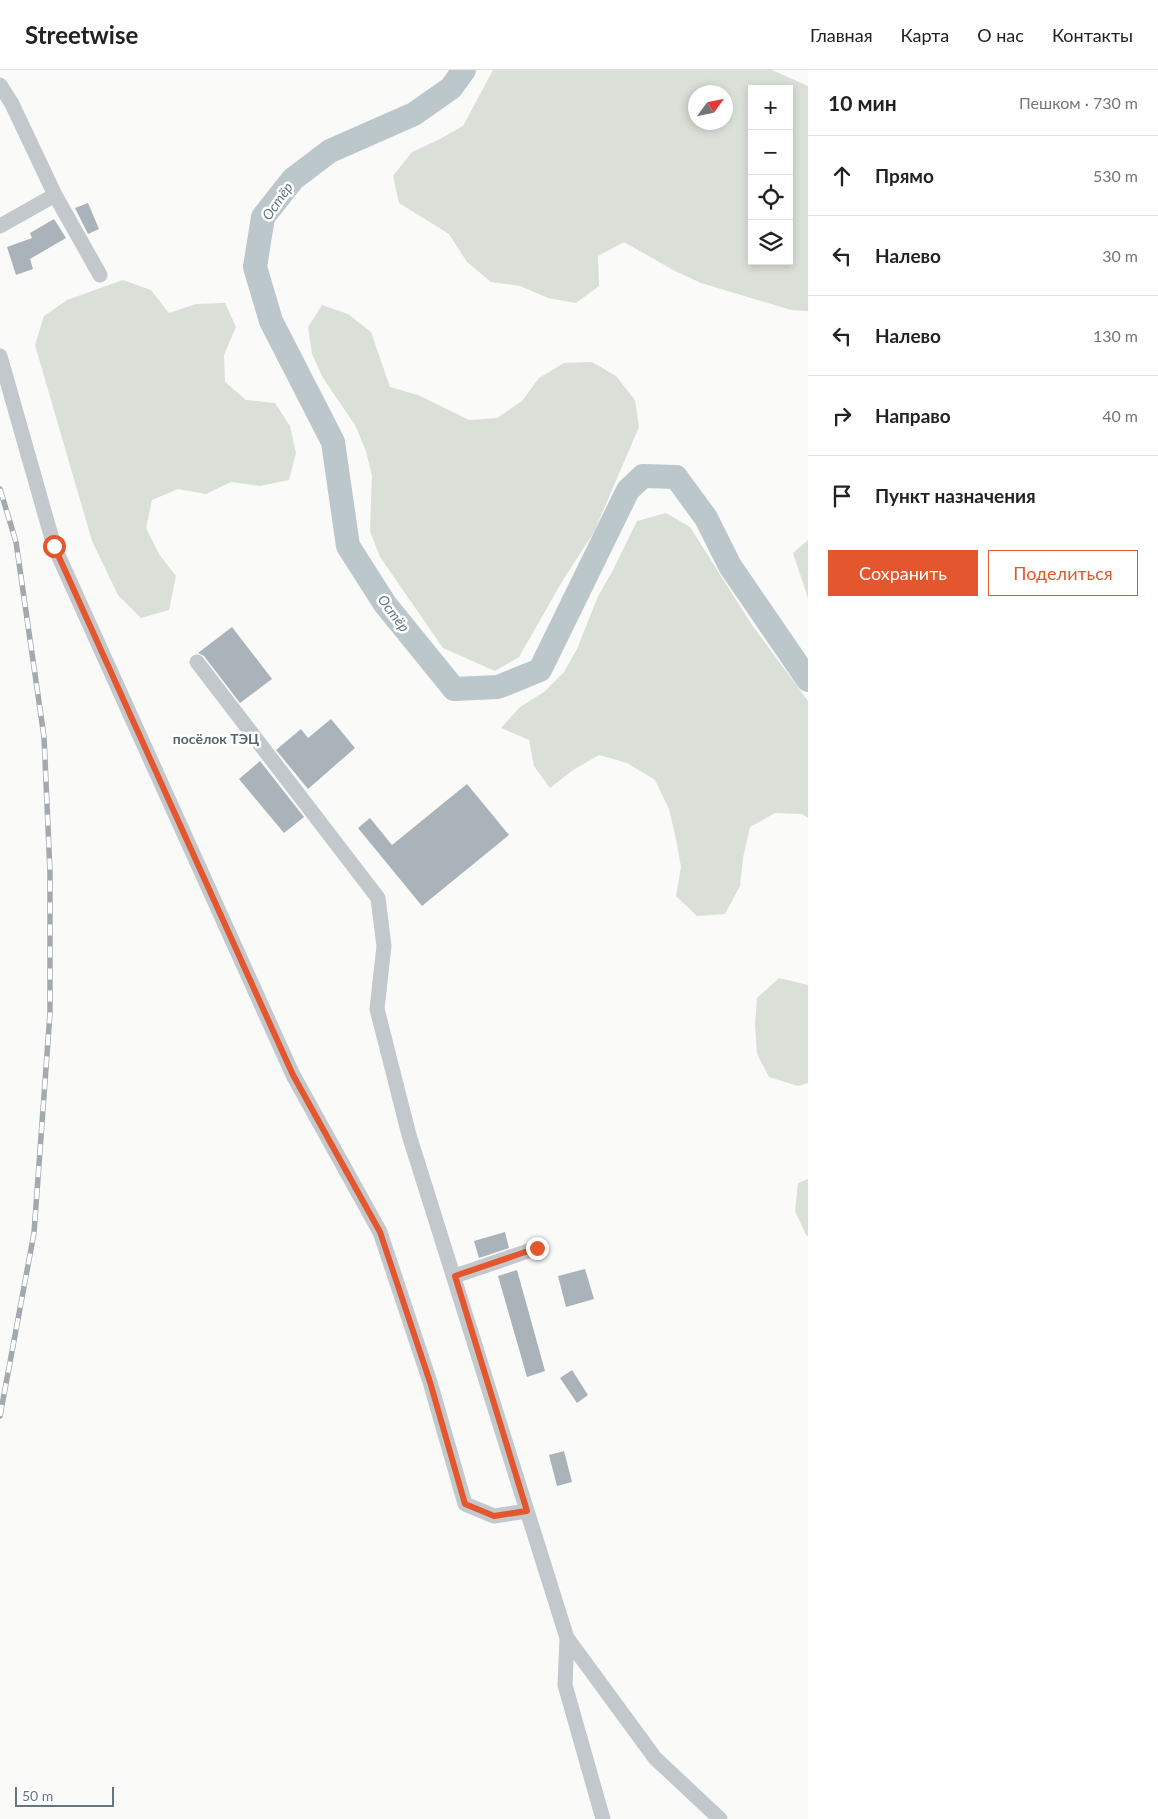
<!DOCTYPE html>
<html lang="ru">
<meta charset="utf-8">
<style>
:root{--surface:#fff;--page:#f6f6f6;--text:#222;--muted:#767676;--line:#e0e0e0;--accent:#e4572e}
body{margin:0;font-family:Lato,sans-serif;background:var(--page);color:var(--text)}
.controls{position:absolute;right:15px;top:15px;display:grid;overflow:hidden;border-radius:0px;box-shadow:0 2px 8px #0003}
.controls button{width:45px;height:45px;display:grid;place-items:center;padding:0;border:0;border-bottom:1px solid var(--line);background:var(--surface);color:var(--text);font:25px sans-serif}
.compass{position:absolute;left:688px;top:15px;width:45px;height:45px;border-radius:50%;background:var(--surface);box-shadow:0 2px 8px #0003;rotate:57deg}
.scale{position:absolute;left:15px;bottom:12px;width:99px;box-sizing:border-box;padding-left:5px;border:2px solid #657683;border-top:0;font-size:14px;line-height:18px;white-space:nowrap;color:#657683;-webkit-text-stroke:4px #fff;paint-order:stroke}
.stop{position:absolute;width:15px;height:15px;margin:-11px;border:4px solid #e4572e;border-radius:50%;background:#fff}
.stop.end{background:#e4572e;border-color:#fff;box-shadow:0 1px 5px #0008}
.list{margin:0;padding:0;list-style:none}
h2{display:flex;justify-content:space-between;align-items:center;height:65px;margin:0;padding:0 20px;font-size:21px}
h2 small{font-size:16px;font-weight:400;color:var(--muted)}
.list li{display:grid;grid-template-columns:32px 1fr auto;gap:15px;align-items:center;box-sizing:border-box;height:80px;padding:0 20px;border-top:1px solid var(--line)}
.list b{display:block;font-size:19px;white-space:nowrap}
.list em{font-size:16px;font-style:normal;color:var(--muted)}
.actions{display:flex;gap:10px;padding:15px 20px}
.actions a{flex:1;padding:11px 0;border:1px solid var(--accent);border-radius:0px;text-align:center;font-size:18px;color:var(--accent)}
.actions .main{background:var(--accent);color:#fff}
.icon{flex:none;width:28px;height:28px;fill:none;stroke:currentColor;stroke-width:2;stroke-linecap:round;stroke-linejoin:round}
.map{position:relative;flex:none;width:808px;height:1749px;overflow:hidden}
header{display:flex;align-items:center;gap:30px;box-sizing:border-box;height:70px;padding:0 25px;background:var(--surface);border-bottom:1px solid var(--line)}
header strong{font-size:24px}
nav{display:flex;gap:28px;margin-inline-start:auto;font-size:18px}
main{display:flex}
aside{flex:1;background:var(--surface)}
.map>svg:first-child{display:block}
</style>
<header>
<strong>Streetwise</strong>
<nav><a>Главная</a><a>Карта</a><a>О нас</a><a>Контакты</a></nav>
</header>
<main>
<div class="map">
<svg width="808" height="1749" viewBox="0 0 808 1749">
<rect width="100%" height="100%" fill="#fafaf8"/>
<path fill="#dadfd7" fill-rule="evenodd" d="M 493,0 L 772,0 L 808,16 L 808,241 L 791,240 L 701,213 L 673,200 L 624,172 L 598,186 L 599,216 L 576,233 L 548,228 L 520,216 L 491,212 L 467,192 L 449,164 L 399,133 L 393,106 L 412,82 L 438,70 L 463,56 ZM 752,19 L 789,19 L 789,191 L 752,191 ZM 726,22 L 726,52 L 696,52 L 696,22 Z
M 123,210 L 151,220 L 169,243 L 196,234 L 225,233 L 236,257 L 224,285 L 225,312 L 246,330 L 275,333 L 290,356 L 296,383 L 289,410 L 260,416 L 231,412 L 206,424 L 178,419 L 152,430 L 146,458 L 159,484 L 176,506 L 169,540 L 141,548 L 118,525 L 92,471 L 35,275 L 44,246 L 67,230 Z
M 322,235 L 348,244 L 371,262 L 390,317 L 418,325 L 469,350 L 497,348 L 522,331 L 539,308 L 564,293 L 592,292 L 616,306 L 635,330 L 639,357 L 594,462 L 563,510 L 519,587 L 495,601 L 443,578 L 380,487 L 370,461 L 372,406 L 366,381 L 355,355 L 323,308 L 312,284 L 308,257 Z
M 666,443 L 690,457 L 752,555 L 808,631 L 808,748 L 802,744 L 775,743 L 750,757 L 743,788 L 740,816 L 725,844 L 697,846 L 676,826 L 681,797 L 676,769 L 669,739 L 655,710 L 627,693 L 599,685 L 573,700 L 550,718 L 534,696 L 529,670 L 501,658 L 520,637 L 544,622 L 564,602 L 577,579 L 598,526 L 612,502 L 637,451 Z
M 808,470 L 808,528 L 793,483 Z
M 779,908 L 808,915 L 808,1013 L 798,1016 L 769,1007 L 757,984 L 755,955 L 757,928 Z
M 808,1109 L 808,1166 L 806,1165 L 795,1141 L 798,1113 Z"/>
<g fill="none" stroke-linecap="round" stroke-linejoin="round">
<path stroke="#bbc7cb" stroke-width="24" d="M 464,0 L 451,18 L 414,44 L 330,81 L 293,109 L 263,147 L 255,197 L 271,251 L 333,372 L 348,476 L 385,534 L 454,619 L 498,617 L 540,600 L 628,420 L 643,406 L 676,407 L 706,448 L 730,496 L 808,610"/>
</g>
<path fill="#aab3b9" d="M 88,133 L 99,159 L 88,164 L 75,138 Z
M 54,149 L 66,168 L 30,189 L 33,199 L 16,205 L 7,177 L 32,168 L 30,163 Z
M 232,557 L 272,609 L 240,633 L 204,586 L 198,583 Z
M 331,649 L 355,678 L 308,719 L 276,680 L 301,659 L 308,668 Z
M 260,691 L 304,747 L 284,763 L 239,709 Z
M 467,714 L 509,765 L 422,836 L 358,758 L 370,748 L 392,775 Z
M 505,1162 L 509,1178 L 479,1188 L 474,1171 Z
M 585,1199 L 594,1229 L 566,1237 L 558,1206 Z
M 517,1200 L 545,1301 L 527,1307 L 498,1206 Z
M 572,1300 L 588,1325 L 577,1333 L 560,1308 Z
M 564,1381 L 572,1412 L 557,1416 L 549,1385 Z"/>
<g fill="none" stroke-linecap="round" stroke-linejoin="round">
<path stroke="#c3c8cc" stroke-width="15" d="M 0,15 L 12,34 L 55,125 L 100,205
M 0,156 L 55,125
M 0,286 L 54,476 L 293,1005 L 380,1162 L 430,1312 L 465,1434 L 494,1446 L 527,1441
M 197,592 L 378,828 L 384,876 L 377,939 L 409,1065 L 567,1568 L 655,1688 L 720,1749
M 455,1206 L 537,1178
M 567,1568 L 565,1615 L 603,1749"/>
<defs>
<path id="rail" d="M 0,419 L 16,472 L 44,667 L 50,802 L 50,943 L 34,1163 L 0,1346"/>
</defs>
<use href="#rail" stroke="#a2aab0" stroke-width="5.5"/>
<use href="#rail" stroke="#fff" stroke-width="4" stroke-dasharray="11" stroke-linecap="butt"/>
</g>
<g fill="none" stroke-linecap="round" stroke-linejoin="round">
<path stroke="#e4572e" stroke-width="6" d="M 54,476 L 293,1005 L 380,1162 L 430,1312 L 465,1434 L 494,1446 L 527,1441 L 455,1206 L 537,1178"/>
</g>
<g text-anchor="middle" dominant-baseline="central" stroke-width="5" stroke-linejoin="round" paint-order="stroke">
<g font-size="14" font-style="italic" fill="#60757c" stroke="#fff">
<text transform="translate(277 131) rotate(-55)">Остёр</text>
<text transform="translate(394 543) rotate(53)">Остёр</text>
</g>
<g font-size="14" font-weight="bold" fill="#57646e" stroke="#fff">
<text x="216" y="668">посёлок ТЭЦ</text>
</g>
</g>
</svg>
<div class="controls">
<button>+</button>
<button>−</button>
<button><svg class="icon" aria-label="locate" viewBox="0 0 24 24"><circle cx="12" cy="12" r="6"/><path d="M12 2v4M12 18v4M2 12h4M18 12h4"/></svg></button>
<button><svg class="icon" aria-label="layers" viewBox="0 0 24 24"><path d="M12 4l9 5-9 5-9-5zM3 14l9 5 9-5"/></svg></button>
</div>
<svg class="compass" viewBox="-18 -18 36 36"><path d="M0-13l5 13h-10z" fill="#e53935"/><path d="M0 13l5-13h-10z" fill="#767676"/></svg>
<div class="scale">50 m</div>
<div class="stop" style="left:54px;top:476px"></div>
<div class="stop end" style="left:537px;top:1178px"></div>
</div>
<aside>
<h2>10 мин<small>Пешком · 730 m</small></h2>
<ul class="list">
<li><svg class="icon" aria-label="ahead" viewBox="0 0 24 24"><path d="M12 20V5M6 11l6-6 6 6"/></svg><div><b>Прямо</b></div><em>530 m</em></li>
<li><svg class="icon" aria-label="left" viewBox="0 0 24 24"><path d="M17 20v-9H6M10 6l-5 5 5 5"/></svg><div><b>Налево</b></div><em>30 m</em></li>
<li><svg class="icon" aria-label="left" viewBox="0 0 24 24"><path d="M17 20v-9H6M10 6l-5 5 5 5"/></svg><div><b>Налево</b></div><em>130 m</em></li>
<li><svg class="icon" aria-label="right" viewBox="0 0 24 24"><path d="M7 20v-9h11M14 6l5 5-5 5"/></svg><div><b>Направо</b></div><em>40 m</em></li>
<li><svg class="icon" aria-label="arrive" viewBox="0 0 24 24"><path d="M6 21V4h12l-3 4 3 4H6"/></svg><div><b>Пункт назначения</b></div></li>
</ul>
<div class="actions"><a class="main">Сохранить</a><a>Поделиться</a></div>
</aside>
</main>
